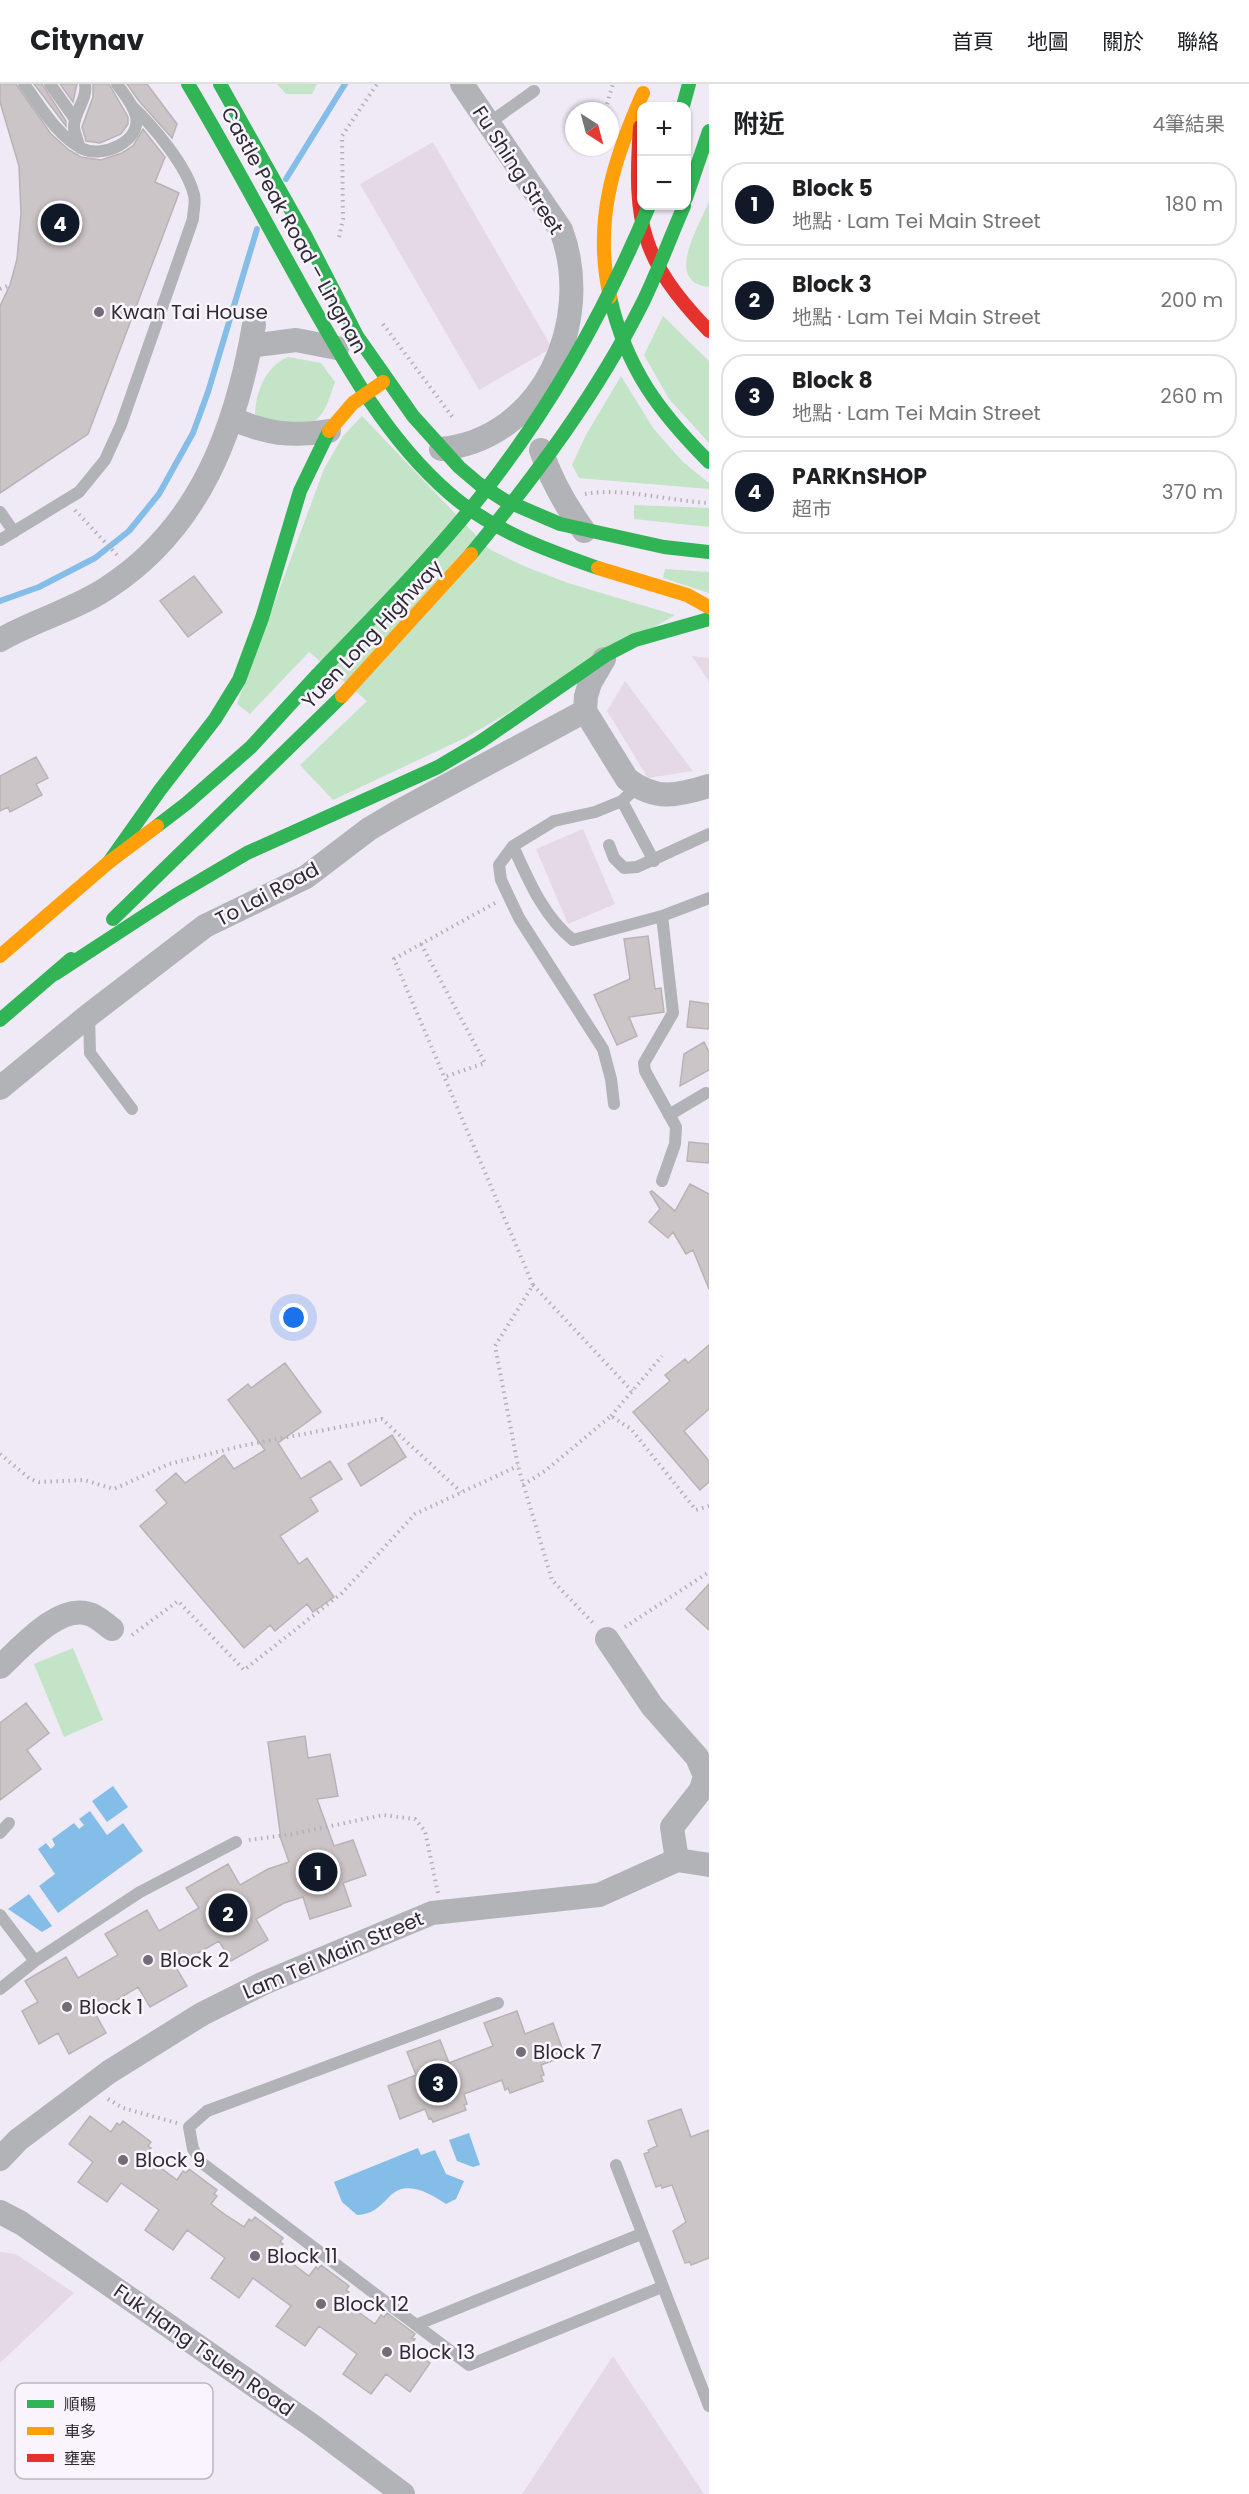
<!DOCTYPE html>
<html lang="zh-TW">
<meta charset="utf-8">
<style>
:root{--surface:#fff;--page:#f6f6f6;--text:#202124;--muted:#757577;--line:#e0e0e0;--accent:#111827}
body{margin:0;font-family:Poppins,"Noto Sans TC",sans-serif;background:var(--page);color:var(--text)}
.controls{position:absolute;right:18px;top:18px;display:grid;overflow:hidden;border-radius:12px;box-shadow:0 2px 4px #0004}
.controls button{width:54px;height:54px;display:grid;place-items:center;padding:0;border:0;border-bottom:2px solid var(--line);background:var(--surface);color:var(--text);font:30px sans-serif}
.compass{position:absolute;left:565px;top:18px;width:54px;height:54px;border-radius:50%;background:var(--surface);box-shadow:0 2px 4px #0004;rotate:144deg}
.you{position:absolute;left:294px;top:1234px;width:21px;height:21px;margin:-15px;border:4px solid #fff;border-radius:50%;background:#1a73e8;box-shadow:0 0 0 9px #1a73e833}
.badge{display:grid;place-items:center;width:39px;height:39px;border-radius:50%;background:var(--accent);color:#fff;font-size:20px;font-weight:700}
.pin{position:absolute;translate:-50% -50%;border:3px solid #fff;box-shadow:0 2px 6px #0006}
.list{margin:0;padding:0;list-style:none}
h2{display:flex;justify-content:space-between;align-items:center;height:78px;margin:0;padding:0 24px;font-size:26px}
h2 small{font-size:20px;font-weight:400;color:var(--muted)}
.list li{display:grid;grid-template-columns:39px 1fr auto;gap:18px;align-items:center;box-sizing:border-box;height:84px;margin:0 12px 12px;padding:0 12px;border:2px solid var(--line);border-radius:24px}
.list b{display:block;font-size:22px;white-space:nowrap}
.list p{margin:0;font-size:20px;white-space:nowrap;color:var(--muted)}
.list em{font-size:20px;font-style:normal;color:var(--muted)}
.map{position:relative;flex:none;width:709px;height:2410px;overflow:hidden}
header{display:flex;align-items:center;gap:36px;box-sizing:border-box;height:84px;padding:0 30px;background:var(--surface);border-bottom:2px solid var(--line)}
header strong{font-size:28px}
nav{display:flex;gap:33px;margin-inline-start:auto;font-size:21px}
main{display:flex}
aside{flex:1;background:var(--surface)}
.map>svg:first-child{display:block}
</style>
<header>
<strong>Citynav</strong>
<nav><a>首頁</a><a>地圖</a><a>關於</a><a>聯絡</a></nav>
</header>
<main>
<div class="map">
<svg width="709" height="2410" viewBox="0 0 709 2410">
<rect width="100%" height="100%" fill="#f0e9f6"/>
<path fill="#e6d9e6" d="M 433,58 L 552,264 L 479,306 L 360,100 Z
M 692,572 L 709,574 L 709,598 Z
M 625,597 L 693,687 L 648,694 L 607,627 Z
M 583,745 L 615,820 L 568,840 L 536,765 Z
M 0,2168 L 16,2170 L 74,2209 L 0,2279 Z
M 613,2272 L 704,2410 L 522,2410 Z"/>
<path fill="#c4e4c8" d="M 277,0 L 317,0 L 312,10 L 286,10 Z
M 709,117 L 709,203 C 663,198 699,143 709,117 Z
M 663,232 L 709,277 L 709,359 L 669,315 L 644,271 Z
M 288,273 L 321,279 L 335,298 C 330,311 327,327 316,336 C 298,350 271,342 255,330 C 256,307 266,282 288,273 Z
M 621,292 L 653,344 L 683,378 L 709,399 L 709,405 L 579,394 L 572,381 L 586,351 Z
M 362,332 L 489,465 L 526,483 L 568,499 L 675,531 L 465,654 L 333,716 L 300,681 L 367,617 L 309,568 L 250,630 L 237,620 L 324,385 L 343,352 Z
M 634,421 L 709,424 L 709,443 L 634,435 Z
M 665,485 L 709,488 L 709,509 L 663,494 Z
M 73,1564 L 103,1636 L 64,1653 L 34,1580 Z"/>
<path fill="#84bee8" d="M 113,1702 L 128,1723 L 107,1738 L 92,1717 Z
M 90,1727 L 107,1751 L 123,1739 L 143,1767 L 58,1829 L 39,1802 L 55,1790 L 38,1765 L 46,1759 L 51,1765 L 55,1761 L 52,1755 L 74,1739 L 79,1745 L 84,1741 L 79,1735 Z
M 29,1810 L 52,1842 L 42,1848 L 8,1825 Z
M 469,2049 L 480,2081 L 473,2083 L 457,2077 L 449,2056 Z
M 418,2064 L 421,2071 L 435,2066 L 446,2090 L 464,2097 L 456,2115 L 446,2120 C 429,2109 406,2095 389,2113 C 378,2124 373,2130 357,2131 L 342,2118 L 334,2098 Z"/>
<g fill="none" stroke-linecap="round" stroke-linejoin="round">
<path stroke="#84bee8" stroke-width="6" d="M 286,95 L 345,0
M 0,517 L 39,503 L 95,474 L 129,447 L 159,410 L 193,349 L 208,308 L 257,145"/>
</g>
<path fill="#ccc5c8" stroke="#bab2b5" stroke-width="1.5" d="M 0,0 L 16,0 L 51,50 L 69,66 L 81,73 L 101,76 L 122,69 L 133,62 L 143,45 L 165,73 L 155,98 L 179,109 L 88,350 L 0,409 L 0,222 L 10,201 L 17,175 L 21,130 L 19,82 L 0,18 Z
M 34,0 L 42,0 L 66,37 L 66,42 Z
M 60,0 L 77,0 L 73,18 Z
M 93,0 L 109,0 L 128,33 L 128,40 L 121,50 L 100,59 L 86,57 L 82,43 L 93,13 Z
M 127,0 L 147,0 L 177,40 L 172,54 L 139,17 Z
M 194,492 L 222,528 L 188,553 L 160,517 Z
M 36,673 L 48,694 L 36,700 L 42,711 L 10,728 L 8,723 L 0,727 L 0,692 Z
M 648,852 L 655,905 L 661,904 L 664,928 L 629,933 L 637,952 L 617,961 L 594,911 L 630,895 L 624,855 Z
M 690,917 L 709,920 L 709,945 L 687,943 Z
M 704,958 L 709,968 L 709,986 L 680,1002 L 684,970 Z
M 689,1058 L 709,1060 L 709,1079 L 687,1077 Z
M 690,1100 L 709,1110 L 709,1205 L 693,1166 L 686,1170 L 673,1148 L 668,1154 L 649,1138 L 660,1125 L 650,1108 L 652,1107 L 675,1127 Z
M 709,1261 L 709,1325 L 684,1347 L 709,1377 L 709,1398 L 700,1406 L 633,1328 L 670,1297 L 665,1291 L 685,1275 L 688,1279 Z
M 285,1279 L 321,1328 L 278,1359 L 301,1395 L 330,1377 L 342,1395 L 310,1414 L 318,1427 L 280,1452 L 299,1480 L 307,1474 L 334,1513 L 313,1528 L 307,1520 L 275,1547 L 270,1541 L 244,1564 L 140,1442 L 167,1419 L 156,1406 L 176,1389 L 185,1399 L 224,1371 L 234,1385 L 265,1366 L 228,1316 L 248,1300 L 251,1304 Z
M 392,1351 L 406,1373 L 361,1402 L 348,1380 Z
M 709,1500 L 709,1546 L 686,1525 Z
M 26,1619 L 49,1649 L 27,1666 L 41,1685 L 0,1716 L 0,1639 Z
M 305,1652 L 308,1674 L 330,1670 L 338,1712 L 317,1715 L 334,1762 L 353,1756 L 366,1791 L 343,1799 L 351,1822 L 310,1835 L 303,1813 L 284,1819 L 256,1835 L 268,1856 L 231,1877 L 219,1857 L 175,1882 L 187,1902 L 150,1923 L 138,1903 L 95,1929 L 106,1949 L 69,1970 L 58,1949 L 39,1960 L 22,1927 L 38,1918 L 25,1897 L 66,1873 L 78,1894 L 118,1871 L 105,1850 L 147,1826 L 159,1847 L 199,1824 L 186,1804 L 228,1780 L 240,1801 L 268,1785 L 289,1778 L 281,1755 L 268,1658 Z
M 517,1927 L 525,1950 L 553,1939 L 565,1972 L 541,1981 L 544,1991 L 541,1992 L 543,1997 L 510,2009 L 508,2004 L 505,2006 L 502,1996 L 464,2010 L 467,2020 L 464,2021 L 466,2026 L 433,2038 L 431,2034 L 429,2035 L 425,2025 L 400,2035 L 388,2002 L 416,1991 L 407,1968 L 440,1956 L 449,1979 L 493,1962 L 484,1939 Z
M 681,2025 L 691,2053 L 709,2046 L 709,2174 L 691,2181 L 690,2178 L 685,2179 L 673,2147 L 686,2138 L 672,2101 L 662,2104 L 661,2101 L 656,2103 L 644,2070 L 649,2068 L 648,2066 L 657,2062 L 648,2037 Z
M 90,2032 L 111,2048 L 117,2039 L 120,2041 L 123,2037 L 151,2058 L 148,2062 L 151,2064 L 145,2072 L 177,2096 L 183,2087 L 186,2089 L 189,2085 L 217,2106 L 214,2110 L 217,2112 L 211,2120 L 227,2132 L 244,2143 L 249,2135 L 252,2137 L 255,2133 L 283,2154 L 280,2158 L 283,2160 L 277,2168 L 309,2192 L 316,2183 L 318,2185 L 321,2181 L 349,2202 L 346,2206 L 349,2208 L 342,2216 L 375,2240 L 381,2231 L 384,2233 L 387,2229 L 415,2250 L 412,2254 L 415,2255 L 409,2264 L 430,2279 L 410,2308 L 386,2290 L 371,2310 L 343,2290 L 357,2270 L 319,2242 L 305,2262 L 276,2242 L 291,2222 L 276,2211 L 253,2194 L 239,2214 L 211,2194 L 225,2174 L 187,2146 L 173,2166 L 145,2146 L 159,2126 L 138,2111 L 121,2099 L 107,2118 L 78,2098 L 93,2078 L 69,2060 Z"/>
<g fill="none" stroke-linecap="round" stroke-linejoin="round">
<path stroke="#b2b2b6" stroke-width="4" stroke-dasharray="1.5 4.5" stroke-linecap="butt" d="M 607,20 L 613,0
M 339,153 L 343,135 L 342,52 L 377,0
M 0,205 L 10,201
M 383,240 L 454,335
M 585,410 C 623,403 669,417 709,419
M 75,426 L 117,471
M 495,819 L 394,875 L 533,1201 L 495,1262 L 518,1382 L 552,1496 L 594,1540
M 421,860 L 485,979 L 444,993
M 533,1201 L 632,1307
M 611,1332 L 662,1272
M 0,1370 L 30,1395 L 39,1398 L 84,1396 L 114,1405 L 169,1380 L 241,1362 L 382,1335 L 461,1408
M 523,1401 L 545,1387 L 611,1332 L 631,1345 L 696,1426 L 709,1422
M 625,1543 L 709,1488
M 132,1551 L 178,1517 L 244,1586 L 342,1509 L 415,1430 L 518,1382
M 249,1756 L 293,1750 L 383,1731 L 415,1735 L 425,1747 L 438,1809
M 108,2015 L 123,2024 L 177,2039"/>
<path stroke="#b1b3b7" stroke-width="12" d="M 24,0 C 41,23 57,52 83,65 C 103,74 141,58 136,32 C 133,20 124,10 117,0
M 50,0 L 75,35
M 489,39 L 534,7
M 80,64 C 78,58 75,50 74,44 C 73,28 88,16 85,0
M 0,428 L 14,448
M 0,456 L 79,408 L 105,376 L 121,341 L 193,135 C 193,128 196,118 194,111 C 187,82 153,42 132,22
M 622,717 L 654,777
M 609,761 L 614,774 L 624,784 L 637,783 L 709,750
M 513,762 C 528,795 543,832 573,856 L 662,832 L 709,814
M 89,931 L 90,969 L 132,1025
M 614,1020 L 611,995 L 603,965 L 519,834 L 501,796 L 499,781 L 513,762 L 554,737 L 595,728 L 622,717 L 637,703
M 669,1031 L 706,1009
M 662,1097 L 675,1060 L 676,1043 L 645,987 L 644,979 L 673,929 L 662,832
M 0,1749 L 9,1739
M 0,1831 L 35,1877
M 0,1905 L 35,1877 L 140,1808 L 236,1758
M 498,1919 L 207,2027 L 189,2043 L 193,2065 L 202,2079 L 469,2281 L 662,2203
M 616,2081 L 709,2322
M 416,2241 L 641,2150"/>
<path stroke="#b1b3b7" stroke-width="24" d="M 250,262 L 296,256 L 337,264
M 231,334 C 266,350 291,353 329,347
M 441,365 C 543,355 595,237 561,146 L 462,0
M 541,366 C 551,396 565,421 584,447
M 0,556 C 35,536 74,526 107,504 C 200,444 236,345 254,241
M 604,575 L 590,599 L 586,612 L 585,627 L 627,695 C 655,717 677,712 709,702
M 0,1004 L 89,931 L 205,842 L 306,793 L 369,745 L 396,729 L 585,627
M 607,1555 L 652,1622 L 697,1673 L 705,1692 L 701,1706 L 672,1743 L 677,1776
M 0,1583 C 21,1564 58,1520 89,1530 C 97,1532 105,1540 112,1545
M 0,2075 L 18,2056 L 109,1988 L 202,1930 L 264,1899 L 432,1829 L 599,1811 L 677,1776 L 709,1781
M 0,2128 L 21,2139 L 314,2343 L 403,2410"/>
<path stroke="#30b455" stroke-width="14" d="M 188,0 C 230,70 268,143 308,214 C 347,283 388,356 449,409 C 491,446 546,466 598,484
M 220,0 L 305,151 L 357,252 L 413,332 L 459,383 L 479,400 L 504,416 L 560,440 L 664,463 L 709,468
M 683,22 L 689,0
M 686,114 L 709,47
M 610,213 C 626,284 659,328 709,378
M 606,571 L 635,556 L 709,535
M 157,742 L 187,719 L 251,663 L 317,591
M 109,778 L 160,706 L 215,635 L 239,596 L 262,534 L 300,407 L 329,347
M 113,835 L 342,612
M 55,890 L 176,811 L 247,769 L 438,683 L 480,658 L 606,571
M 0,936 L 71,875"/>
<path stroke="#ff9f0a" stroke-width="14" d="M 610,213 C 593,138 613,77 643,9
M 329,347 L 353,319 L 383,298
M 598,484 L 687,511 L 709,523
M 0,872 L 109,778 L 157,742"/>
<path stroke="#e5322d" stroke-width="14" d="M 640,43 C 633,139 641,176 709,247"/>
<path stroke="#30b455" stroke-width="14" d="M 471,470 C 536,391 597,310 643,218 C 658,187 670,154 684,122
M 317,591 C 373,533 430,476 480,413 C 551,324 605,227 649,122"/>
<path stroke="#ff9f0a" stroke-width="14" d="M 342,612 L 471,470"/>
</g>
<g fill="#736d78" stroke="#f9f4fe" stroke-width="2">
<circle cx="99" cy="228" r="6"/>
<circle cx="148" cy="1876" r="6"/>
<circle cx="67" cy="1923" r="6"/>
<circle cx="521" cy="1968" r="6"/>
<circle cx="123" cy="2076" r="6"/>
<circle cx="255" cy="2172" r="6"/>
<circle cx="321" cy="2220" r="6"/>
<circle cx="387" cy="2268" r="6"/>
</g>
<g text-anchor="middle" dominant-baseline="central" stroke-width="5" stroke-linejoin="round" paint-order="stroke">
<g font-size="20" fill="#2f2a34" stroke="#f9f4fe">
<text transform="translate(518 86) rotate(57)">Fu Shing Street</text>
<text transform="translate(294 146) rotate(61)">Castle Peak Road – Lingnan</text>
<text transform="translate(372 550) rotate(-47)">Yuen Long Highway</text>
<text transform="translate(267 810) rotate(-28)">To Lai Road</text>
<text transform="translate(333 1871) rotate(-23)">Lam Tei Main Street</text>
<text transform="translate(204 2266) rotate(35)">Fuk Hang Tsuen Road</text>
</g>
<g font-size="20" fill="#2f2a34" stroke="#f9f4fe" text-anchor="start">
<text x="111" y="228">Kwan Tai House</text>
<text x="160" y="1876">Block 2</text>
<text x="79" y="1923">Block 1</text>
<text x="533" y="1968">Block 7</text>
<text x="135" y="2076">Block 9</text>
<text x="267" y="2172">Block 11</text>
<text x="333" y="2220">Block 12</text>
<text x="399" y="2268">Block 13</text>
</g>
</g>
<rect x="15" y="2299" width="198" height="96" rx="9" fill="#f9f4fe" stroke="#bcb7c1" stroke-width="1.5"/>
<rect x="27" y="2316" width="27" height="8" fill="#30b455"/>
<rect x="27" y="2343" width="27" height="8" fill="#ff9f0a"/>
<rect x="27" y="2370" width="27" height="8" fill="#e5322d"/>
<g font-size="16" fill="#2f2a34">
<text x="64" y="2326">順暢</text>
<text x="64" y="2353">車多</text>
<text x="64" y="2380">壅塞</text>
</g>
</svg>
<div class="controls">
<button>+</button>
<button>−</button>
</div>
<svg class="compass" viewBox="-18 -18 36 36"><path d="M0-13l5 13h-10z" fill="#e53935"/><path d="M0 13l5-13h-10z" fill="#757577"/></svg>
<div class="you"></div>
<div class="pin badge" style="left:318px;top:1788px">1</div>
<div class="pin badge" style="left:228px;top:1829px">2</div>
<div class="pin badge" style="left:438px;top:1999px">3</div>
<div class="pin badge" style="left:60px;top:139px">4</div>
</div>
<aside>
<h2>附近<small>4筆結果</small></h2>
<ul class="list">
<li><span class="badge">1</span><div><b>Block 5</b><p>地點 · Lam Tei Main Street</p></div><em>180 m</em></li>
<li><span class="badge">2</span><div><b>Block 3</b><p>地點 · Lam Tei Main Street</p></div><em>200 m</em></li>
<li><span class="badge">3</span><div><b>Block 8</b><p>地點 · Lam Tei Main Street</p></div><em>260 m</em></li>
<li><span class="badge">4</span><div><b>PARKnSHOP</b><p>超市</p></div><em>370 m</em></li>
</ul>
</aside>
</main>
